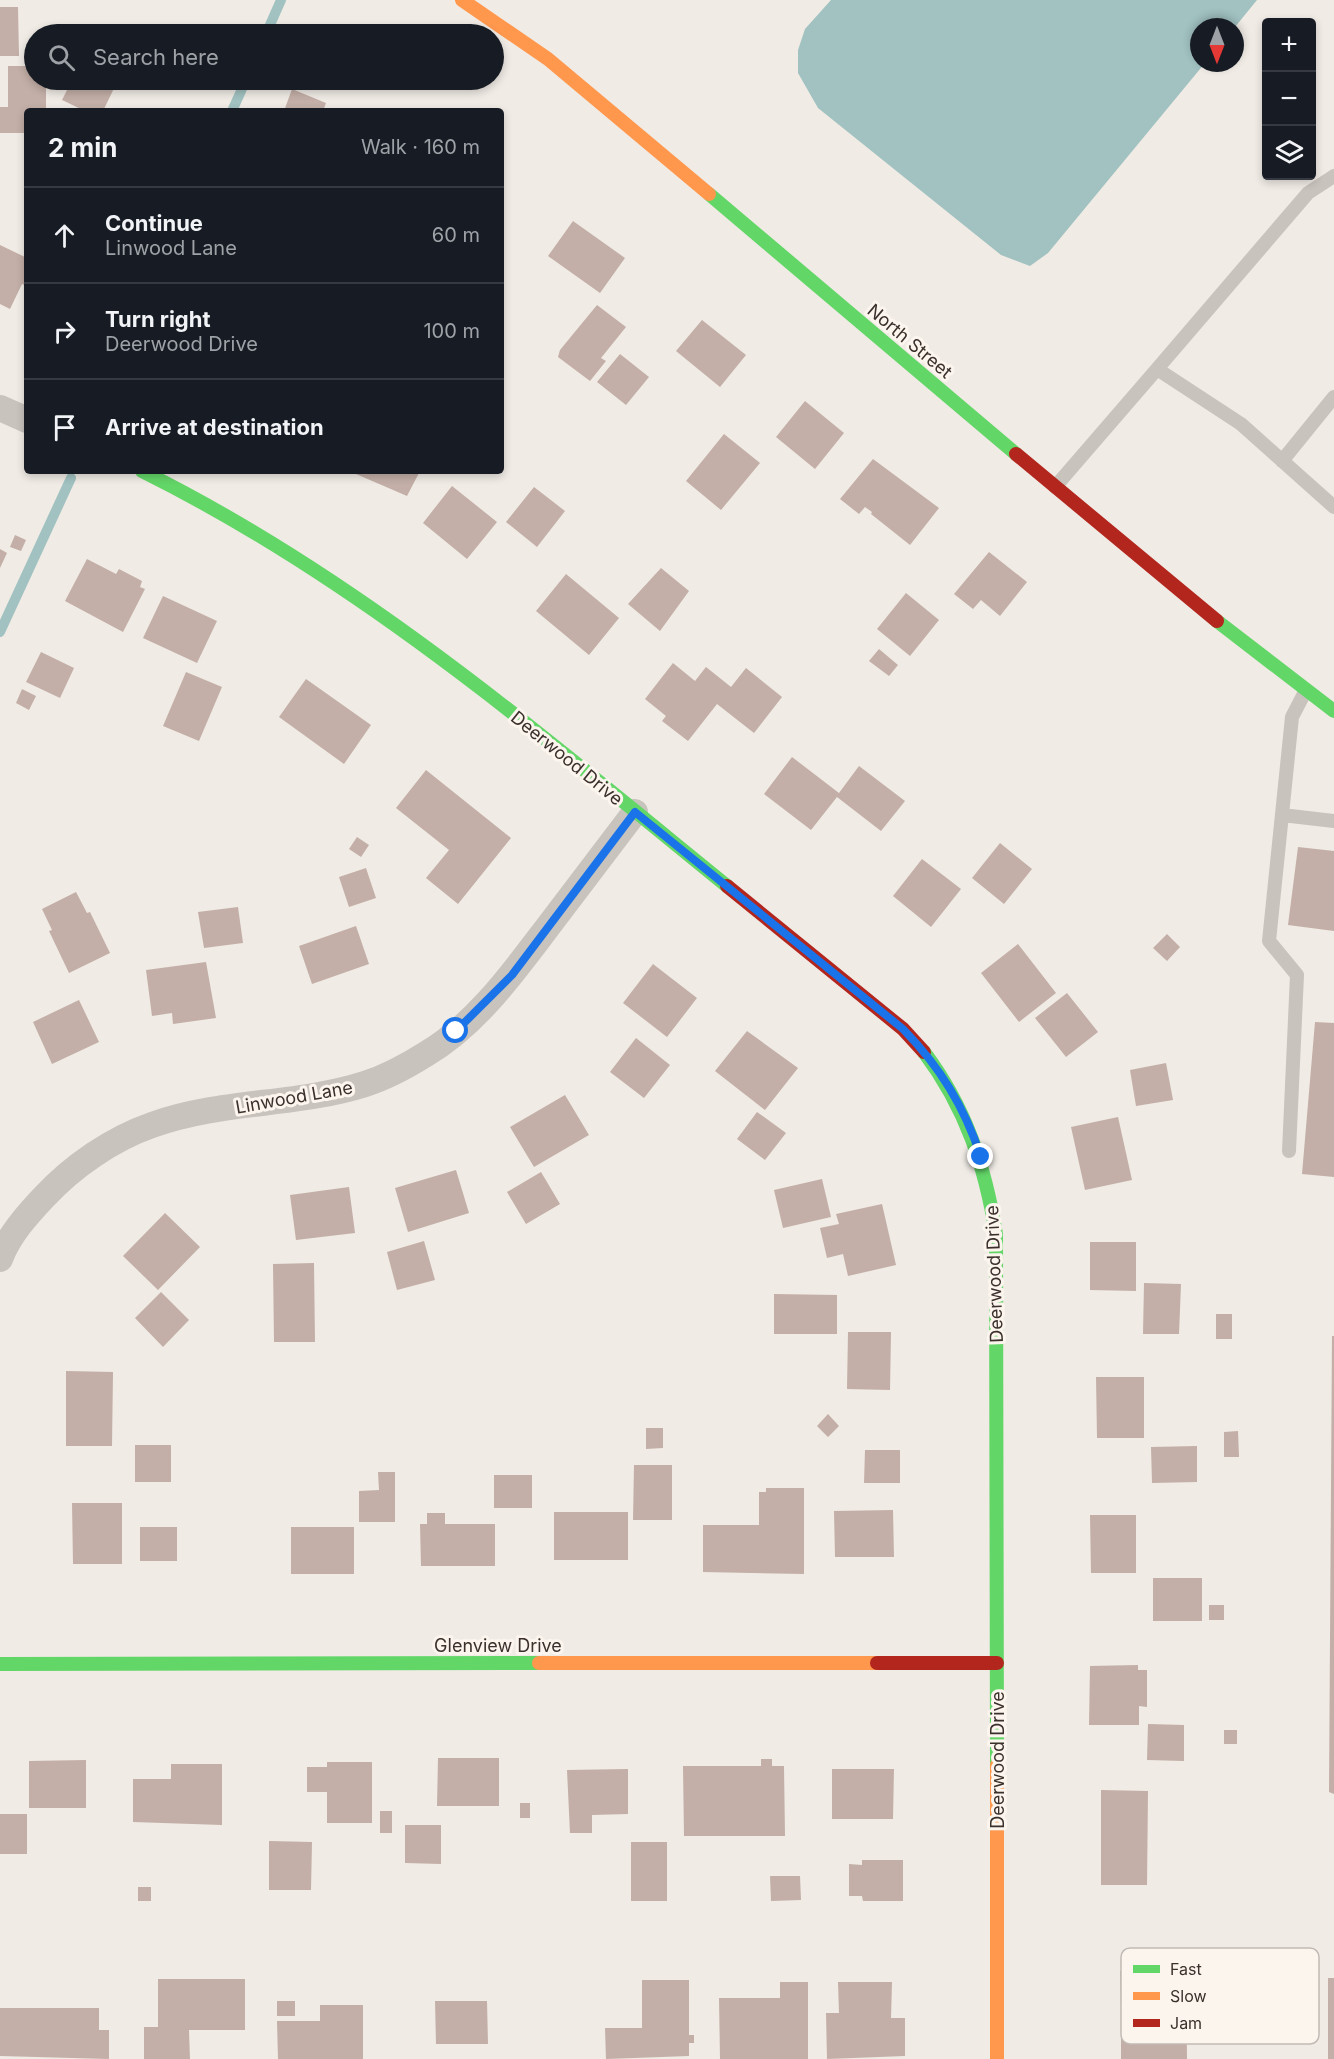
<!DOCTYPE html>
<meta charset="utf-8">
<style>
:root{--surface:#171b24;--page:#20242c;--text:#f1f3f6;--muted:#9ea1a6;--line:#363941}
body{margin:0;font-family:Inter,sans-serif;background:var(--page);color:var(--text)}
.controls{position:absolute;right:18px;top:18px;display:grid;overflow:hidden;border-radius:6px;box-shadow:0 3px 9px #0003}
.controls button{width:54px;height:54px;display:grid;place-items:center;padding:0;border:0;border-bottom:2px solid var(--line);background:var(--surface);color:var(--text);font:30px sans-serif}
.compass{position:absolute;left:1190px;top:18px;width:54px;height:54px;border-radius:50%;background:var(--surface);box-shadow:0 3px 9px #0003;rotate:180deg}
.stop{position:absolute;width:18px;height:18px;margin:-14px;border:4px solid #1a73e8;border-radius:50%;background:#fff}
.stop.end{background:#1a73e8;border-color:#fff;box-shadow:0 2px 6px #0008}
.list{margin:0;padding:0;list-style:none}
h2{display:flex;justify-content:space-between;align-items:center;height:78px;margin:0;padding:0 24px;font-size:26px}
h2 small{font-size:20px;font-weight:400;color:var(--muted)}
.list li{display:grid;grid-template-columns:39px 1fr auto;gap:18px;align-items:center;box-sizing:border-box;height:96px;padding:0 24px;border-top:2px solid var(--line)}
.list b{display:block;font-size:22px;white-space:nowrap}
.list p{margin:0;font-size:20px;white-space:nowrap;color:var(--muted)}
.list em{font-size:20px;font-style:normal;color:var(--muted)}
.icon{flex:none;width:33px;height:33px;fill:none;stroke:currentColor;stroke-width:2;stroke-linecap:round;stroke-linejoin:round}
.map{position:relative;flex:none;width:1334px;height:2059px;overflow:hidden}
.search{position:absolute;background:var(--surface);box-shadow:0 3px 9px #0003;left:24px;top:24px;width:480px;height:66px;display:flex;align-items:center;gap:15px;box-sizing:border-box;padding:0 21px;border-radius:33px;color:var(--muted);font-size:22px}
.panel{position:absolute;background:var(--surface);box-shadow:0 3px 9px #0003;left:24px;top:108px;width:480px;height:366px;border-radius:6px}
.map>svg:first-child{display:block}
</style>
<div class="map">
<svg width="1334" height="2059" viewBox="0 0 1334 2059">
<rect width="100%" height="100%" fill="#f0ebe5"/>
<path fill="#a1c2c1" d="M 831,0 L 1257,0 L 1235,27 L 1199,27 L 1199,63 L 1205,63 L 1048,253 L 1030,266 L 1001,255 L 818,108 L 798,73 L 798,50 L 805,29 Z"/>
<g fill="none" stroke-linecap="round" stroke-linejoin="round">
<path stroke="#a1c2c1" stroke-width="10" d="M 266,34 L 281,0
M 232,111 L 246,80
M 0,632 L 71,478"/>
</g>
<path fill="#c3afa7" d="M 0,7 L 18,7 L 19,56 L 0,56 Z
M 138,28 L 154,34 L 135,34 Z
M 8,66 L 34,66 L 34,80 L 46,80 L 46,111 L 27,111 L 27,133 L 0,133 L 0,107 L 8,107 Z
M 72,80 L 118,80 L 103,111 L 85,111 L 62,100 Z
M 152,80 L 174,80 L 170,88 Z
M 292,89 L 326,103 L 323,111 L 284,111 Z
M 573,221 L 625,258 L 600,293 L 548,256 Z
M 0,245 L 27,258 L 27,286 L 22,284 L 10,309 L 0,304 Z
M 597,305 L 626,327 L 601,358 L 606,361 L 590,381 L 558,357 L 560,350 Z
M 702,320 L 746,355 L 720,387 L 676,351 Z
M 620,354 L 649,377 L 626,405 L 597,382 Z
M 805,401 L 844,433 L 815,469 L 776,437 Z
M 724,434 L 760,463 L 721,510 L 686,481 Z
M 873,459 L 939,508 L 910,545 L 871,514 L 872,512 L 865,507 L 859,514 L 840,499 Z
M 349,471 L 420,471 L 407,496 Z
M 452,486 L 497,522 L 467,559 L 423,523 Z
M 534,487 L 565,511 L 537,547 L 506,522 Z
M 15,535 L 26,540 L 21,551 L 10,547 Z
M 0,549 L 7,553 L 0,568 Z
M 989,552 L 1027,582 L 1000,616 L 981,600 L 973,609 L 954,594 Z
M 87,559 L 116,574 L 119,569 L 142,581 L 140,587 L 145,589 L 123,632 L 65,601 Z
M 661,568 L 689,591 L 660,631 L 628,604 Z
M 566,574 L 619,618 L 589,655 L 536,611 Z
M 906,593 L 939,620 L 910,656 L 877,629 Z
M 163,596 L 217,621 L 197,663 L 143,638 Z
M 879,649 L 898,665 L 889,676 L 869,661 Z
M 41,652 L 74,668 L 60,698 L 26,682 Z
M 673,663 L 695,681 L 706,667 L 731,687 L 746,668 L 782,697 L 754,733 L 717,704 L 688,741 L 662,721 L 666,716 L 645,699 Z
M 186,672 L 222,687 L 199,741 L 163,726 Z
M 306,679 L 371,725 L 344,764 L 279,717 Z
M 22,689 L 36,696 L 29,710 L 16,703 Z
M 792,757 L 839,793 L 859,766 L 905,801 L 881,831 L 837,797 L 811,830 L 764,794 Z
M 426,770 L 511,838 L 458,904 L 426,878 L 449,850 L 396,808 Z
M 357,837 L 369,845 L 361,857 L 349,849 Z
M 1000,843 L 1032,869 L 1004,904 L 972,878 Z
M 1298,847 L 1334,851 L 1334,931 L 1288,925 Z
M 922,859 L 961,889 L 931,927 L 893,896 Z
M 366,868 L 376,898 L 349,907 L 339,877 Z
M 76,892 L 87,913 L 90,912 L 110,953 L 69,973 L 49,931 L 52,930 L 42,909 Z
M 238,907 L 243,943 L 204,948 L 198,912 Z
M 356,926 L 369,964 L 312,984 L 299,946 Z
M 1167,934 L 1180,947 L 1167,961 L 1153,948 Z
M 1018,944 L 1056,993 L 1019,1022 L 981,973 Z
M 206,962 L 216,1018 L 173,1024 L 172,1013 L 152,1016 L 146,970 Z
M 653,964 L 697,998 L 667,1037 L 623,1003 Z
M 1067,993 L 1098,1032 L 1066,1057 L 1035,1018 Z
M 79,1000 L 99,1042 L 52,1064 L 33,1022 Z
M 1315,1022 L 1334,1023 L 1334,1177 L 1302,1174 Z
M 747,1031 L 798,1068 L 765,1110 L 715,1071 Z
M 636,1038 L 670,1065 L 644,1098 L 610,1072 Z
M 1166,1063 L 1173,1100 L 1136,1106 L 1130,1070 Z
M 565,1095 L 589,1135 L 534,1167 L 510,1127 Z
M 757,1112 L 786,1133 L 765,1160 L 737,1139 Z
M 1118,1117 L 1132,1180 L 1085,1190 L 1071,1127 Z
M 456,1170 L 469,1213 L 408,1232 L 395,1188 Z
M 541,1172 L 560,1204 L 526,1224 L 507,1192 Z
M 822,1179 L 831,1217 L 783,1228 L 774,1190 Z
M 349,1187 L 355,1233 L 296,1240 L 290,1195 Z
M 882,1204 L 896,1265 L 848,1276 L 843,1254 L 827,1258 L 820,1228 L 839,1224 L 836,1214 Z
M 165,1213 L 200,1247 L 158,1290 L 123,1256 Z
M 424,1241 L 435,1280 L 397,1290 L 387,1252 Z
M 1090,1242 L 1136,1242 L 1136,1291 L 1090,1290 Z
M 314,1263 L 315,1342 L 274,1342 L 273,1264 Z
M 1144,1283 L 1181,1284 L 1179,1334 L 1143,1334 Z
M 161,1292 L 189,1320 L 163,1347 L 135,1318 Z
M 774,1294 L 837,1295 L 837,1334 L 774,1334 Z
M 1216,1314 L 1232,1314 L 1232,1339 L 1216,1339 Z
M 848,1332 L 891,1332 L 890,1390 L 847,1389 Z
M 1332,1336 L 1334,1336 L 1334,1794 L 1329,1792 Z
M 66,1371 L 113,1372 L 112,1446 L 66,1446 Z
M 1096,1377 L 1144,1377 L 1144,1438 L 1097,1438 Z
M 828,1414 L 839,1426 L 828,1437 L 817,1426 Z
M 646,1428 L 663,1428 L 663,1448 L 646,1449 Z
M 1238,1431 L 1239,1457 L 1224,1457 L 1224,1432 Z
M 135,1445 L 171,1445 L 171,1482 L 135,1482 Z
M 1197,1446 L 1197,1482 L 1152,1483 L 1151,1447 Z
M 865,1450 L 900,1450 L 900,1483 L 864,1483 Z
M 634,1465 L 672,1465 L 672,1520 L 633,1520 Z
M 378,1472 L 395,1472 L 395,1522 L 359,1522 L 359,1491 L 379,1490 Z
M 494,1475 L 532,1475 L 532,1508 L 494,1508 Z
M 766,1488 L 804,1488 L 804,1574 L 703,1572 L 703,1525 L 759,1525 L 759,1492 L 766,1492 Z
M 72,1503 L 122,1503 L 122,1564 L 73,1564 Z
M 893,1510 L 894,1557 L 835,1557 L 834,1511 Z
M 554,1512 L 628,1512 L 628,1560 L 554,1560 Z
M 427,1513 L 445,1513 L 445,1524 L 495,1524 L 495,1566 L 421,1566 L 420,1524 L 427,1524 Z
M 1090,1515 L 1136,1515 L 1136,1573 L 1091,1573 Z
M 140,1527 L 177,1527 L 177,1561 L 140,1561 Z
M 291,1527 L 354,1527 L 354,1574 L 291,1574 Z
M 1153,1578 L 1202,1578 L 1202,1621 L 1153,1621 Z
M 1209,1605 L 1224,1605 L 1224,1620 L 1209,1620 Z
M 1138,1665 L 1138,1670 L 1147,1670 L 1147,1707 L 1139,1706 L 1139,1725 L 1089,1725 L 1090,1666 Z
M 1148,1724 L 1184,1725 L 1184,1761 L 1147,1760 Z
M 1224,1730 L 1237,1730 L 1237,1744 L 1224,1744 Z
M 438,1758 L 499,1758 L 499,1806 L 437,1806 Z
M 761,1759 L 772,1759 L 772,1766 L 784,1766 L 785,1836 L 684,1836 L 683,1766 L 761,1766 Z
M 86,1760 L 86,1808 L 29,1808 L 29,1761 Z
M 327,1762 L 372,1762 L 372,1823 L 327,1823 L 327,1792 L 307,1792 L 307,1767 L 327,1767 Z
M 171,1764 L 222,1764 L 222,1825 L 133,1822 L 133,1779 L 171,1779 Z
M 628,1769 L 628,1814 L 592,1815 L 592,1833 L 570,1833 L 567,1770 Z
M 832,1769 L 894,1769 L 893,1819 L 832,1819 Z
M 1101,1790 L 1148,1791 L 1147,1885 L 1101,1885 Z
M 520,1803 L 530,1803 L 530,1818 L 520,1818 Z
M 380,1811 L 392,1811 L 392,1833 L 380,1833 Z
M 0,1814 L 27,1814 L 27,1854 L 0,1854 Z
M 405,1825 L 441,1825 L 441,1864 L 405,1863 Z
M 269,1841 L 312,1842 L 311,1890 L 269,1890 Z
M 631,1842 L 667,1842 L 667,1901 L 631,1901 Z
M 862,1860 L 903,1860 L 903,1901 L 863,1901 L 862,1896 L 849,1896 L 849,1864 L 862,1865 Z
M 770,1876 L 800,1876 L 801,1900 L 771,1901 Z
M 138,1887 L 151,1887 L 151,1901 L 138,1901 Z
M 1186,1970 L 1187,2059 L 1121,2059 L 1121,2038 L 1128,2038 L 1128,2008 L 1121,2008 L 1120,1971 Z
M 1328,1978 L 1334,1978 L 1334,2059 L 1328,2059 Z
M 158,1979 L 245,1979 L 245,2030 L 189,2030 L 190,2059 L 144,2059 L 144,2027 L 158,2027 Z
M 642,1980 L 689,1980 L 689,2035 L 694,2035 L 694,2043 L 689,2043 L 689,2056 L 606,2059 L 605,2028 L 642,2028 Z
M 780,1982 L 808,1982 L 808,2059 L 720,2059 L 719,1998 L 780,1998 Z
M 838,1982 L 892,1982 L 891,2018 L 905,2018 L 905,2056 L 827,2059 L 826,2013 L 839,2013 Z
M 277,2001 L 295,2001 L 295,2016 L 277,2016 Z
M 435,2001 L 487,2001 L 488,2044 L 436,2044 Z
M 320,2005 L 363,2005 L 363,2059 L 278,2059 L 277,2021 L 320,2021 Z
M 0,2008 L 99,2008 L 99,2030 L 109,2030 L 109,2059 L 0,2056 Z"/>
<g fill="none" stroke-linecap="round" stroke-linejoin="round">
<path stroke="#c9c3be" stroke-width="14" d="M 1157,369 L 1308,193 L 1334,176
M 1282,461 L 1334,397
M 1055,487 L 1157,369 L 1241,424 L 1334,507
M 1282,815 L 1334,821
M 1289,1151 L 1297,975 L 1269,941 L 1292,717 L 1306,690"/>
<path stroke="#c9c3be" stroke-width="26" d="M 0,408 L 27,420
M 0,1259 C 9,1235 27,1215 44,1197 C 73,1166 112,1139 152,1125 C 221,1100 296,1106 365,1084 C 387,1077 407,1066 426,1054 C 477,1024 515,970 550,924 C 579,886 607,849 635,812"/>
<path stroke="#63d668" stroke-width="14" d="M 709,194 L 1016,454
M 142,471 C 358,578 541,735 727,886
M 1217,621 L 1334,711
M 924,1052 C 966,1108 985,1166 996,1234 L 997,1765
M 0,1664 L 539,1663"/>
<path stroke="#ff974d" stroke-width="14" d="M 462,0 L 548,59 L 709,194
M 539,1663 L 877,1663
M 997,1765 L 997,2059"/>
<path stroke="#b3261e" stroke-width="14" d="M 1016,454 L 1217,621
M 727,886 L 903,1029 L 924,1052
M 877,1663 L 997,1663"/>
</g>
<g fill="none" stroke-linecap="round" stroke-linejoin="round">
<path stroke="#1a73e8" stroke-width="8" d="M 456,1031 L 512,975 L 635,812 L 903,1029 C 940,1067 964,1106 981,1157"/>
</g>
<g text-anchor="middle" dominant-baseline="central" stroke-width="6" stroke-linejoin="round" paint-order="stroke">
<g font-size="18" fill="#3b302b" stroke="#fbf5ee">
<text transform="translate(910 341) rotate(40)">North Street</text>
<text transform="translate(567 758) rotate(39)">Deerwood Drive</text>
<text transform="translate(294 1097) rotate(-10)">Linwood Lane</text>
<text transform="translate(994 1274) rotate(-92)">Deerwood Drive</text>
<text x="498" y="1645">Glenview Drive</text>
<text transform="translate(997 1760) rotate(-90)">Deerwood Drive</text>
</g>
</g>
<rect x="1121" y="1948" width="198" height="96" rx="9" fill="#fbf5ee" stroke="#c1bab4" stroke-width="1.5"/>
<rect x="1133" y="1965" width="27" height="8" fill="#63d668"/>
<rect x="1133" y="1992" width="27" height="8" fill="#ff974d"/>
<rect x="1133" y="2019" width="27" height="8" fill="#b3261e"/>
<g font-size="16" fill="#3b302b">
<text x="1170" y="1975">Fast</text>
<text x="1170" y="2002">Slow</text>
<text x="1170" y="2029">Jam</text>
</g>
</svg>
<div class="controls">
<button>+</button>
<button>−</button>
<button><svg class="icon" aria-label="layers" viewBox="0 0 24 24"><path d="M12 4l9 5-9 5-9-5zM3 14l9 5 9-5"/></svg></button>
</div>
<svg class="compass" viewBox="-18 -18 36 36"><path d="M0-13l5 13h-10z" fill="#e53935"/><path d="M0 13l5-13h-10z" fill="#9ea1a6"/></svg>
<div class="stop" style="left:456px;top:1031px"></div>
<div class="stop end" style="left:981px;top:1157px"></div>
<div class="search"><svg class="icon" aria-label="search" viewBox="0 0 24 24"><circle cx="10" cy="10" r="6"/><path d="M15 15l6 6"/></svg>Search here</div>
<section class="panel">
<h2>2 min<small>Walk · 160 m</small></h2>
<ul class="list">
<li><svg class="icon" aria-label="ahead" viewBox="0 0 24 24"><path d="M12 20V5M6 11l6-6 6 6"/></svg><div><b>Continue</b><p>Linwood Lane</p></div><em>60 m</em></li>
<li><svg class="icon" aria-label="right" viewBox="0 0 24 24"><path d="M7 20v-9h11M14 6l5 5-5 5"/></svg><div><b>Turn right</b><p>Deerwood Drive</p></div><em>100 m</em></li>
<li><svg class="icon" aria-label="arrive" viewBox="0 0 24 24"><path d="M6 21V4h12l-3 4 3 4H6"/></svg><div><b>Arrive at destination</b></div></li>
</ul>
</section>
</div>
